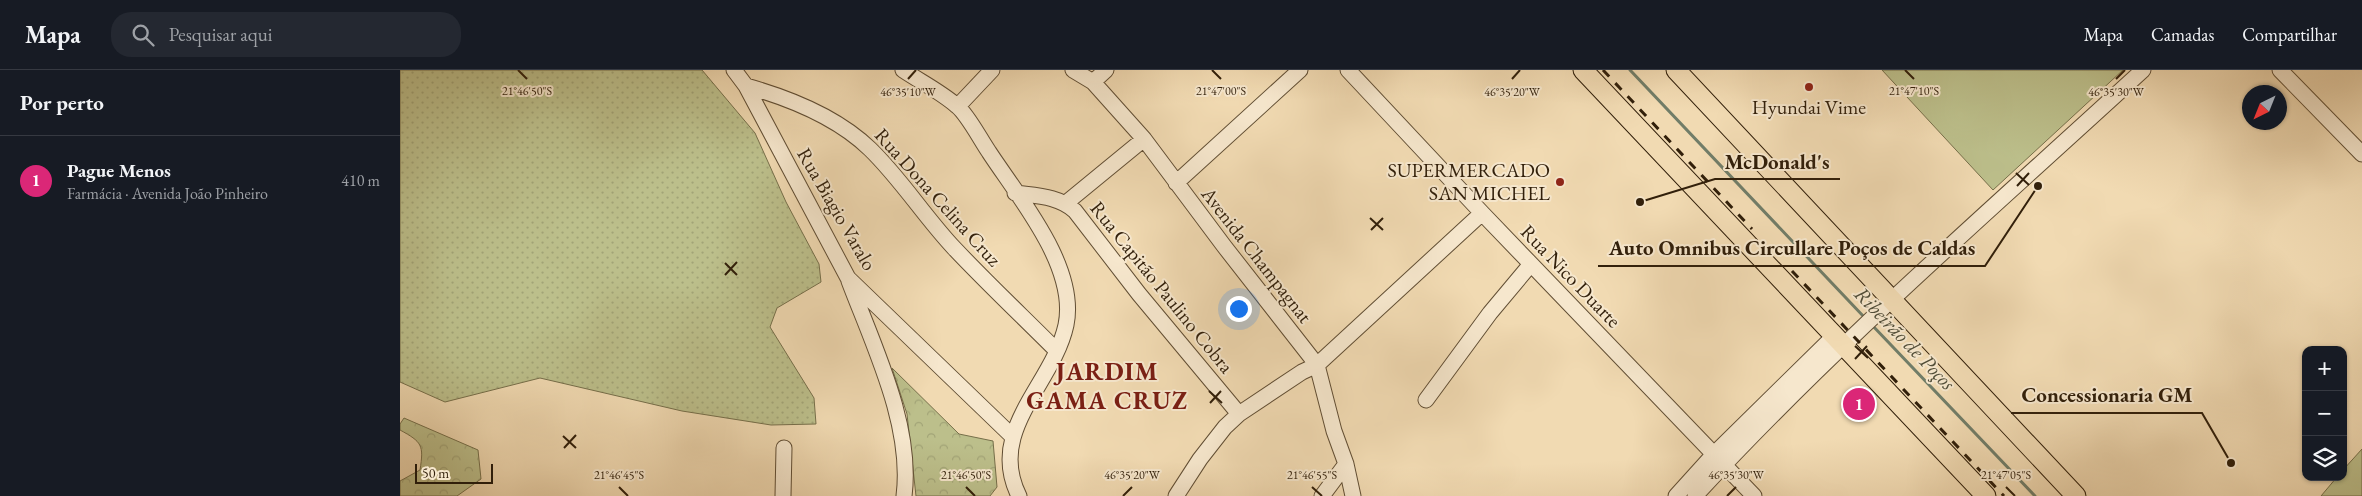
<!DOCTYPE html>
<html lang="pt">
<meta charset="utf-8">
<style>
:root{--surface:#171b24;--page:#242831;--text:#f1f3f6;--muted:#9ea1a6;--line:#363941;--accent:#db2777}
body{margin:0;font-family:"EB Garamond",serif;background:var(--page);color:var(--text)}
.controls{position:absolute;right:15px;bottom:15px;display:grid;overflow:hidden;border-radius:10px;box-shadow:0 1px 4px #0004}
.controls button{width:45px;height:45px;display:grid;place-items:center;padding:0;border:0;border-bottom:1px solid var(--line);background:var(--surface);color:var(--text);font:25px sans-serif}
.compass{position:absolute;left:1842px;top:15px;width:45px;height:45px;border-radius:50%;background:var(--surface);box-shadow:0 1px 4px #0004;rotate:223deg}
.scale{position:absolute;left:15px;bottom:12px;width:78px;box-sizing:border-box;padding-left:5px;border:2px solid #311f0a;border-top:0;font-size:14px;line-height:18px;white-space:nowrap;color:#311f0a;-webkit-text-stroke:4px #f6e7cd;paint-order:stroke}
.you{position:absolute;left:838px;top:238px;width:18px;height:18px;margin:-12px;border:4px solid #fff;border-radius:50%;background:#1a73e8;box-shadow:0 0 0 8px #1a73e833}
.badge{display:grid;place-items:center;width:32px;height:32px;border-radius:50%;background:var(--accent);color:#fff;font-size:16px;font-weight:700}
.pin{position:absolute;translate:-50% -50%;border:2px solid #fff;box-shadow:0 1px 5px #0006}
.list{margin:0;padding:0;list-style:none}
h2{display:flex;justify-content:space-between;align-items:center;height:65px;margin:0;padding:0 20px;font-size:21px}
h2 small{font-size:16px;font-weight:400;color:var(--muted)}
.list li{display:grid;grid-template-columns:32px 1fr auto;gap:15px;align-items:center;box-sizing:border-box;height:90px;padding:0 20px;border-top:1px solid var(--line)}
.list b{display:block;font-size:19px;white-space:nowrap}
.list p{margin:0;font-size:16px;white-space:nowrap;color:var(--muted)}
.list em{font-size:16px;font-style:normal;color:var(--muted)}
.icon{flex:none;width:28px;height:28px;fill:none;stroke:currentColor;stroke-width:2;stroke-linecap:round;stroke-linejoin:round}
.map{position:relative;flex:none;width:1962px;height:426px;overflow:hidden}
header{display:flex;align-items:center;gap:30px;box-sizing:border-box;height:70px;padding:0 25px;background:var(--surface);border-bottom:1px solid var(--line)}
header strong{font-size:24px}
nav{display:flex;gap:28px;margin-inline-start:auto;font-size:18px}
.search{width:350px;height:45px;background:var(--page);display:flex;align-items:center;gap:12px;box-sizing:border-box;padding:0 18px;border-radius:20px;color:var(--muted);font-size:19px}
main{display:flex}
aside{flex:1;background:var(--surface)}
.map>svg:first-child{display:block}
</style>
<header>
<strong>Mapa</strong>
<div class="search"><svg class="icon" aria-label="search" viewBox="0 0 24 24"><circle cx="10" cy="10" r="6"/><path d="M15 15l6 6"/></svg>Pesquisar aqui</div>
<nav><a>Mapa</a><a>Camadas</a><a>Compartilhar</a></nav>
</header>
<main>
<aside>
<h2>Por perto<small></small></h2>
<ul class="list">
<li><span class="badge">1</span><div><b>Pague Menos</b><p>Farmácia · Avenida João Pinheiro</p></div><em>410 m</em></li>
</ul>
</aside>
<div class="map">
<svg width="1962" height="426" viewBox="0 0 1962 426">
<defs>
<pattern id="forest-crowns" width="20" height="18" patternUnits="userSpaceOnUse" patternTransform="scale(1.25)"><rect width="20" height="18" fill="#bcbf8b"/><path d="M2 6a3 3 0 1 1 6 0M12 15a3 3 0 1 1 6 0" fill="none" stroke="#a2a477"/></pattern>
<pattern id="park-dots" width="8" height="8" patternUnits="userSpaceOnUse" patternTransform="scale(1.25)"><rect width="8" height="8" fill="#bcbf8b"/><path d="M2 2h.1M6 6h.1" fill="none" stroke="#a2a477" stroke-width="1.8" stroke-linecap="round"/></pattern>
</defs>
<rect width="100%" height="100%" fill="#f1dab2"/>
<filter id="stains"><feTurbulence type="fractalNoise" baseFrequency=".004" numOctaves="4"/><feColorMatrix values="0 0 0 0 .2 0 0 0 0 .09 0 0 0 0 .02 0 0 0 .5 -.17"/></filter>
<radialGradient id="worn" r=".72"><stop offset=".6" stop-color="#630" stop-opacity="0"/><stop offset="1" stop-color="#630" stop-opacity=".3"/></radialGradient>
<path fill="#bcbf8b" stroke="#766f4a" d="M 1482,0 L 1723,0 L 1593,120 Z
M 1962,379 L 1962,426 L 1921,426 L 1937,407 L 1943,407 L 1943,400 Z"/>
<path fill="url(#forest-crowns)" stroke="#766f4a" d="M 492,298 L 559,364 L 593,371 L 597,417 L 590,426 L 516,426 L 507,344 Z
M 4,348 L 78,380 L 81,409 L 57,426 L 0,426 L 0,411 L 20,400 C 24,375 22,372 0,360 L 0,354 Z"/>
<path fill="url(#park-dots)" stroke="#766f4a" d="M 0,0 L 302,0 L 355,63 L 386,132 L 419,194 L 421,212 L 377,238 L 370,257 L 414,328 L 416,354 L 371,355 L 282,341 L 140,308 L 45,332 L 0,312 Z"/>
<g fill="none" stroke-linecap="round" stroke-linejoin="round">
<path stroke="#717d68" stroke-width="3" d="M 1230,0 L 1465,248
M 1471,254 L 1635,426"/>
<defs>
<path id="minor" d="M 334,0 L 346,16 L 448,208 L 612,366
M 503,0 C 521,12 541,22 557,36 C 568,45 580,69 589,82 C 619,128 678,197 666,255 C 653,315 586,360 619,426
M 673,0 L 693,12 L 744,69 L 824,176 L 917,295 L 934,361 L 946,394 L 953,426
M 948,0 L 1082,143 L 1354,426
M 1880,0 L 1962,84
M 693,12 L 706,0
M 346,16 C 389,28 437,47 470,79 C 501,109 524,146 554,178 C 587,213 622,246 656,280
M 558,36 L 592,0
M 776,113 L 900,0
M 615,123 C 637,126 659,126 675,141 L 739,224 L 839,344
M 666,133 L 744,69
M 449,211 C 474,277 513,356 504,426
M 1026,330 L 1090,243 L 1131,194
M 383,426 L 384,378
M 776,426 L 800,389 L 825,357 L 839,344 L 902,302 L 917,295 L 1082,143
M 922,426 L 946,394
M 1276,426 L 1314,384 L 1433,267
M 1295,426 C 1435,274 1592,139 1743,0"/>
<path id="major" d="M 1183,0 L 1586,426
M 1276,0 L 1676,426"/>
</defs>
<use href="#minor" stroke="#614e34" stroke-width="17"/>
<use href="#major" stroke="#311f0a" stroke-width="21"/>
<use href="#minor" stroke="#f6e7cd" stroke-width="15"/>
<use href="#major" stroke="#f1dab2" stroke-width="19"/>
<path stroke="#311f0a" stroke-width="3" stroke-dasharray="9 9" stroke-linecap="butt" d="M 1203,0 L 1352,159
M 1392,201 L 1604,426"/>
</g>
<path fill="none" stroke="#311f0a" stroke-width="2" d="M 118,0 L 127,9M 812,0 L 821,9M 1505,0 L 1514,9M 508,9 L 516,0M 1112,9 L 1120,0M 1716,9 L 1725,0M 1616,103 L 1629,115M 1617,116 L 1629,103M 970,148 L 983,160M 971,160 L 983,148M 325,193 L 337,205M 325,205 L 337,192M 1455,276 L 1468,288M 1455,289 L 1467,276M 809,321 L 822,333M 810,333 L 821,321M 163,366 L 176,378M 164,378 L 176,365M 219,417 L 228,426M 566,417 L 575,426M 912,417 L 922,426M 1606,417 L 1615,426M 723,426 L 732,417M 1327,426 L 1336,417"/>
<g fill="#8f2418" stroke="#f6e7cd" stroke-width="2">
<circle cx="1409" cy="17" r="5"/>
<circle cx="1160" cy="112" r="5"/>
</g>
<g text-anchor="middle" dominant-baseline="central" stroke-width="4" stroke-linejoin="round" paint-order="stroke">
<g font-size="20" fill="#311f0a" stroke="#f6e7cd">
<text x="1409" y="37">Hyundai Vime</text>
<text x="1150" y="100" text-anchor="end">SUPERMERCADO<tspan x="1150" dy="23">SAN MICHEL</tspan></text>
</g>
<g font-size="20" fill="#311f0a" stroke="#f6e7cd">
<text transform="translate(538 127) rotate(48)">Rua Dona Celina Cruz</text>
<text transform="translate(437 139) rotate(60)">Rua Biagio Varalo</text>
<text transform="translate(857 185) rotate(52)">Avenida Champagnat</text>
<text transform="translate(1171 206) rotate(46)">Rua Nico Duarte</text>
<text transform="translate(762 217) rotate(51)">Rua Capitão Paulino Cobra</text>
</g>
<g font-size="21" font-style="italic" fill="#514e39" stroke="#f6e7cd">
<text transform="translate(1505 268) rotate(46)">Ribeirão de Poços</text>
</g>
<g font-size="25" font-weight="bold" letter-spacing="1" fill="#7a1f14" stroke="#f6e7cd">
<text x="707" y="301">JARDIM<tspan x="707" dy="29">GAMA CRUZ</tspan></text>
</g>
</g>
<g font-size="12" text-anchor="middle" fill="#311f0a" stroke="#f6e7cd" stroke-width="4" stroke-linejoin="round" paint-order="stroke">
<text x="127" y="25">21°46'50"S</text>
<text x="821" y="25">21°47'00"S</text>
<text x="1514" y="25">21°47'10"S</text>
<text x="508" y="26">46°35'10"W</text>
<text x="1716" y="26">46°35'30"W</text>
<text x="1112" y="26">46°35'20"W</text>
<text x="732" y="409">46°35'20"W</text>
<text x="1336" y="409">46°35'30"W</text>
<text x="219" y="409">21°46'45"S</text>
<text x="566" y="409">21°46'50"S</text>
<text x="912" y="409">21°46'55"S</text>
<text x="1606" y="409">21°47'05"S</text>
</g>
<path fill="none" stroke="#311f0a" stroke-width="2" d="M1240 132L1315 109H1440M1638 116L1585 196H1198M1831 393L1802 343H1611"/>
<g fill="#311f0a" stroke="#f6e7cd" stroke-width="2">
<circle cx="1240" cy="132" r="5"/>
<circle cx="1638" cy="116" r="5"/>
<circle cx="1831" cy="393" r="5"/>
</g>
<g font-size="21" text-anchor="middle" font-weight="bold" fill="#311f0a" stroke="#f6e7cd" stroke-width="4" stroke-linejoin="round" paint-order="stroke">
<text x="1377" y="99">McDonald's</text>
<text x="1392" y="185">Auto Omnibus Circullare Poços de Caldas</text>
<text x="1707" y="332">Concessionaria GM</text>
</g>
<rect width="100%" height="100%" filter="url(#stains)"/>
<rect width="100%" height="100%" fill="url(#worn)"/>
</svg>
<div class="controls">
<button>+</button>
<button>−</button>
<button><svg class="icon" aria-label="layers" viewBox="0 0 24 24"><path d="M12 4l9 5-9 5-9-5zM3 14l9 5 9-5"/></svg></button>
</div>
<svg class="compass" viewBox="-18 -18 36 36"><path d="M0-13l5 13h-10z" fill="#e53935"/><path d="M0 13l5-13h-10z" fill="#9ea1a6"/></svg>
<div class="scale">50 m</div>
<div class="you"></div>
<div class="pin badge" style="left:1459px;top:334px">1</div>
</div>
</main>
